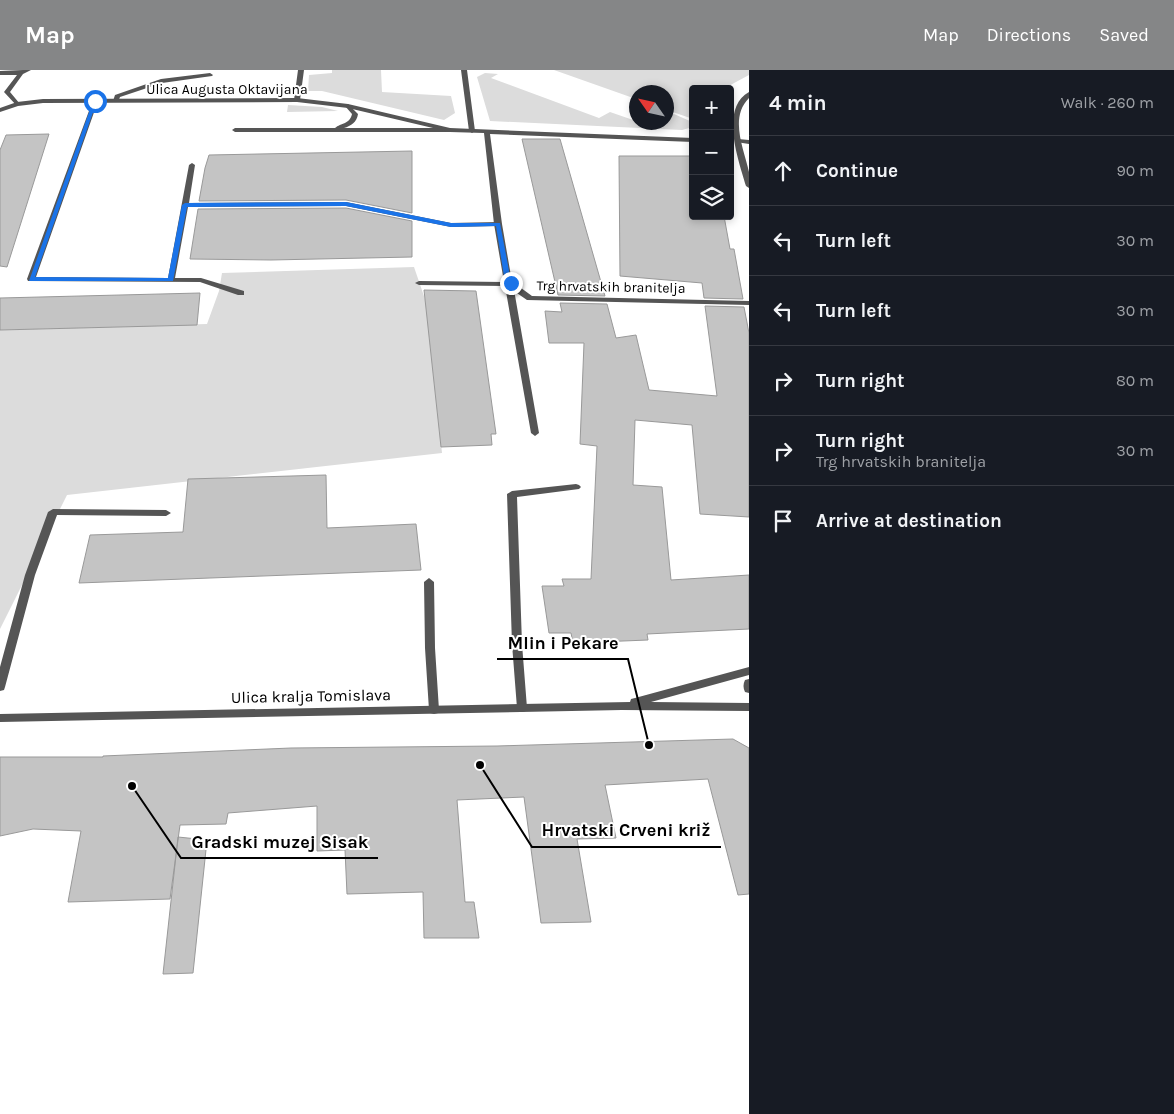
<!DOCTYPE html>
<meta charset="utf-8">
<style>
:root{--surface:#171b24;--page:#242831;--text:#f1f3f6;--muted:#9ea1a6;--line:#363941;--accent:#858687}
body{margin:0;font-family:Karla,sans-serif;background:var(--page);color:var(--text)}
.controls{position:absolute;right:15px;top:15px;display:grid;overflow:hidden;border-radius:5px;box-shadow:0 2px 8px #0003}
.controls button{width:45px;height:45px;display:grid;place-items:center;padding:0;border:0;border-bottom:1px solid var(--line);background:var(--surface);color:var(--text);font:25px sans-serif}
.compass{position:absolute;left:629px;top:15px;width:45px;height:45px;border-radius:50%;background:var(--surface);box-shadow:0 2px 8px #0003;rotate:304deg}
.stop{position:absolute;width:15px;height:15px;margin:-11px;border:4px solid #1a73e8;border-radius:50%;background:#fff}
.stop.end{background:#1a73e8;border-color:#fff;box-shadow:0 1px 5px #0008}
.list{margin:0;padding:0;list-style:none}
h2{display:flex;justify-content:space-between;align-items:center;height:65px;margin:0;padding:0 20px;font-size:21px}
h2 small{font-size:16px;font-weight:400;color:var(--muted)}
.list li{display:grid;grid-template-columns:32px 1fr auto;gap:15px;align-items:center;box-sizing:border-box;height:70px;padding:0 20px;border-top:1px solid var(--line)}
.list b{display:block;font-size:19px;white-space:nowrap}
.list p{margin:0;font-size:16px;white-space:nowrap;color:var(--muted)}
.list em{font-size:16px;font-style:normal;color:var(--muted)}
.icon{flex:none;width:28px;height:28px;fill:none;stroke:currentColor;stroke-width:2;stroke-linecap:round;stroke-linejoin:round}
.map{position:relative;flex:none;width:749px;height:1044px;overflow:hidden}
header{display:flex;align-items:center;gap:30px;box-sizing:border-box;height:70px;padding:0 25px;background:var(--accent);color:#fff}
header strong{font-size:24px}
nav{display:flex;gap:28px;margin-inline-start:auto;font-size:18px}
main{display:flex}
aside{flex:1;background:var(--surface)}
.map>svg:first-child{display:block}
</style>
<header>
<strong>Map</strong>
<nav><a>Map</a><a>Directions</a><a>Saved</a></nav>
</header>
<main>
<div class="map">
<svg width="749" height="1044" viewBox="0 0 749 1044">
<rect width="100%" height="100%" fill="#fff"/>
<path fill="#dcdcdc" d="M 332,0 L 381,0 L 382,22 L 451,26 L 455,43 L 444,50 L 322,21 L 308,21 L 309,5 L 332,3 Z
M 554,0 L 749,0 L 749,5 L 723,19 L 693,19 L 693,49 L 667,40 L 666,22 L 636,22 L 636,29 Z
M 485,3 L 498,4 L 491,8 L 599,48 L 610,42 L 636,51 L 636,52 L 666,52 L 667,41 L 690,51 L 693,53 L 693,57 L 682,60 L 490,51 L 477,7 Z
M 288,35 L 322,37 L 338,41 L 287,42 Z
M 414,197 L 426,232 L 442,383 L 67,425 L 0,559 L 0,260 L 207,254 L 219,221 L 222,203 Z"/>
<path fill="#c4c4c4" stroke="#999" d="M 49,64 L 7,197 L 0,196 L 0,80 L 6,65 Z
M 522,69 L 560,69 L 605,226 L 558,225 Z
M 412,81 L 412,143 L 346,130 L 199,131 L 205,98 L 209,85 Z
M 619,86 L 691,86 L 693,146 L 724,146 L 730,179 L 734,179 L 743,229 L 704,228 L 702,213 L 620,206 Z
M 346,138 L 412,151 L 412,187 L 271,190 L 190,189 L 198,139 Z
M 424,220 L 476,221 L 496,364 L 491,364 L 492,375 L 441,377 Z
M 200,223 L 197,255 L 0,260 L 0,228 Z
M 560,233 L 607,234 L 616,268 L 636,265 L 649,320 L 717,326 L 705,236 L 744,237 L 749,263 L 749,447 L 700,444 L 692,355 L 635,350 L 633,415 L 662,417 L 671,510 L 749,505 L 749,559 L 647,564 L 648,570 L 573,573 L 571,563 L 549,563 L 542,516 L 564,516 L 562,509 L 591,509 L 597,376 L 580,374 L 584,273 L 549,273 L 545,241 L 562,242 Z
M 326,405 L 327,458 L 416,454 L 421,500 L 79,513 L 90,465 L 183,462 L 188,409 Z
M 733,669 L 749,678 L 749,824 L 738,825 L 708,709 L 605,715 L 616,768 L 577,769 L 591,852 L 541,853 L 524,727 L 457,730 L 465,832 L 474,832 L 479,868 L 424,868 L 423,822 L 347,824 L 345,780 L 317,781 L 317,736 L 228,743 L 226,754 L 180,755 L 170,829 L 68,832 L 81,761 L 33,759 L 0,766 L 0,687 L 103,687 L 103,686 L 291,678 L 497,676 Z
M 178,767 L 207,770 L 193,903 L 163,904 Z"/>
<g fill="none" stroke-linecap="round" stroke-linejoin="round">
<path fill="#555" fill-rule="evenodd" d="M 23,0 L 31,0 L 23,4 L 10,22 L 20,34 L 17,36 L 4,22 L 17,5 L 0,5 L 0,1 Z
M 298,0 L 304,0 L 300,30 L 297,32 L 294,30 Z
M 461,0 L 467,0 L 475,61 L 472,63 L 469,61 Z
M 210,3 L 213,5 L 212,6 L 162,13 L 120,27 L 118,32 L 113,31 L 115,25 L 161,9 Z
M 93,30 L 98,31 L 36,207 L 168,208 L 189,95 L 192,93 L 195,95 L 189,133 L 346,132 L 451,153 L 498,152 L 502,154 L 498,156 L 451,157 L 346,136 L 188,137 L 175,208 L 201,208 L 244,221 L 244,225 L 238,225 L 200,212 L 28,211 L 27,209 Z
M 348,34 L 358,44 C 357,52 351,56 344,58 L 450,58 L 453,60 L 450,62 L 235,62 L 232,60 L 235,58 L 335,58 C 341,53 350,54 352,44 L 345,36 Z
M 738,69 L 749,70 L 749,74 L 736,72 L 735,71 Z
M 504,204 L 510,204 L 513,214 L 539,363 L 535,366 L 531,363 L 505,216 L 419,215 L 415,213 L 419,211 L 504,212 Z
M 576,414 L 579,415 L 581,417 L 579,419 L 517,427 L 522,574 L 527,638 L 526,641 L 522,642 L 518,641 L 517,638 L 512,574 L 507,424 L 512,421 Z
M 53,439 L 166,440 L 171,443 L 166,446 L 57,445 L 35,505 L 5,617 L 4,620 L 0,621 L 0,597 L 25,505 L 48,442 Z
M 429,508 L 434,512 L 435,578 L 439,640 L 438,643 L 434,644 L 430,643 L 429,640 L 425,578 L 424,512 Z"/>
<path fill="#555" fill-rule="evenodd" d="M 749,22 L 749,28 C 729,48 744,79 749,102 C 749,107 749,113 749,118 L 746,116 C 739,91 719,39 749,22 Z
M 297,28 L 348,34 L 450,58 L 693,68 L 693,72 L 490,64 L 502,154 L 511,206 L 517,215 L 532,226 L 749,231 L 749,235 L 527,230 L 511,219 L 503,206 L 494,154 L 484,63 L 450,62 L 348,38 L 297,32 L 43,33 L 18,36 L 0,42 L 0,38 L 17,32 L 43,29 Z
M 749,597 L 749,605 L 651,632 L 749,633 L 749,641 L 622,640 L 0,652 L 0,644 L 630,632 L 631,629 L 635,628 Z
M 749,609 L 749,623 L 745,622 C 743,618 743,614 745,610 Z"/>
</g>
<path fill="#1a73e8" d="M 95,30 L 97,31 L 35,207 L 168,208 L 182,135 L 185,133 L 346,132 L 451,153 L 500,153 L 510,206 L 514,213 L 509,215 L 504,206 L 496,156 L 451,157 L 346,136 L 187,137 L 173,211 L 29,211 L 93,31 Z"/>
<g text-anchor="middle" dominant-baseline="central" stroke-width="4" stroke-linejoin="round" paint-order="stroke">
<g font-size="14" fill="#000" stroke="#fff">
<text x="227" y="19">Ulica Augusta Oktavijana</text>
<text transform="translate(611 217) rotate(1)">Trg hrvatskih branitelja</text>
</g>
<g font-size="16" fill="#000" stroke="#fff">
<text transform="translate(311 626) rotate(-1)">Ulica kralja Tomislava</text>
</g>
</g>
<path fill="none" stroke="#000" stroke-width="2" d="M649 675L628 589H497M480 695L532 777H721M132 716L181 788H378"/>
<g fill="#000" stroke="#fff" stroke-width="2">
<circle cx="649" cy="675" r="5"/>
<circle cx="480" cy="695" r="5"/>
<circle cx="132" cy="716" r="5"/>
</g>
<g font-size="18" text-anchor="middle" font-weight="bold" fill="#000" stroke="#fff" stroke-width="4" stroke-linejoin="round" paint-order="stroke">
<text x="563" y="579">Mlin i Pekare</text>
<text x="626" y="766">Hrvatski Crveni križ</text>
<text x="280" y="778">Gradski muzej Sisak</text>
</g>
</svg>
<div class="controls">
<button>+</button>
<button>−</button>
<button><svg class="icon" aria-label="layers" viewBox="0 0 24 24"><path d="M12 4l9 5-9 5-9-5zM3 14l9 5 9-5"/></svg></button>
</div>
<svg class="compass" viewBox="-18 -18 36 36"><path d="M0-13l5 13h-10z" fill="#e53935"/><path d="M0 13l5-13h-10z" fill="#9ea1a6"/></svg>
<div class="stop" style="left:95px;top:31px"></div>
<div class="stop end" style="left:511px;top:213px"></div>
</div>
<aside>
<h2>4 min<small>Walk · 260 m</small></h2>
<ul class="list">
<li><svg class="icon" aria-label="ahead" viewBox="0 0 24 24"><path d="M12 20V5M6 11l6-6 6 6"/></svg><div><b>Continue</b></div><em>90 m</em></li>
<li><svg class="icon" aria-label="left" viewBox="0 0 24 24"><path d="M17 20v-9H6M10 6l-5 5 5 5"/></svg><div><b>Turn left</b></div><em>30 m</em></li>
<li><svg class="icon" aria-label="left" viewBox="0 0 24 24"><path d="M17 20v-9H6M10 6l-5 5 5 5"/></svg><div><b>Turn left</b></div><em>30 m</em></li>
<li><svg class="icon" aria-label="right" viewBox="0 0 24 24"><path d="M7 20v-9h11M14 6l5 5-5 5"/></svg><div><b>Turn right</b></div><em>80 m</em></li>
<li><svg class="icon" aria-label="right" viewBox="0 0 24 24"><path d="M7 20v-9h11M14 6l5 5-5 5"/></svg><div><b>Turn right</b><p>Trg hrvatskih branitelja</p></div><em>30 m</em></li>
<li><svg class="icon" aria-label="arrive" viewBox="0 0 24 24"><path d="M6 21V4h12l-3 4 3 4H6"/></svg><div><b>Arrive at destination</b></div></li>
</ul>
</aside>
</main>
